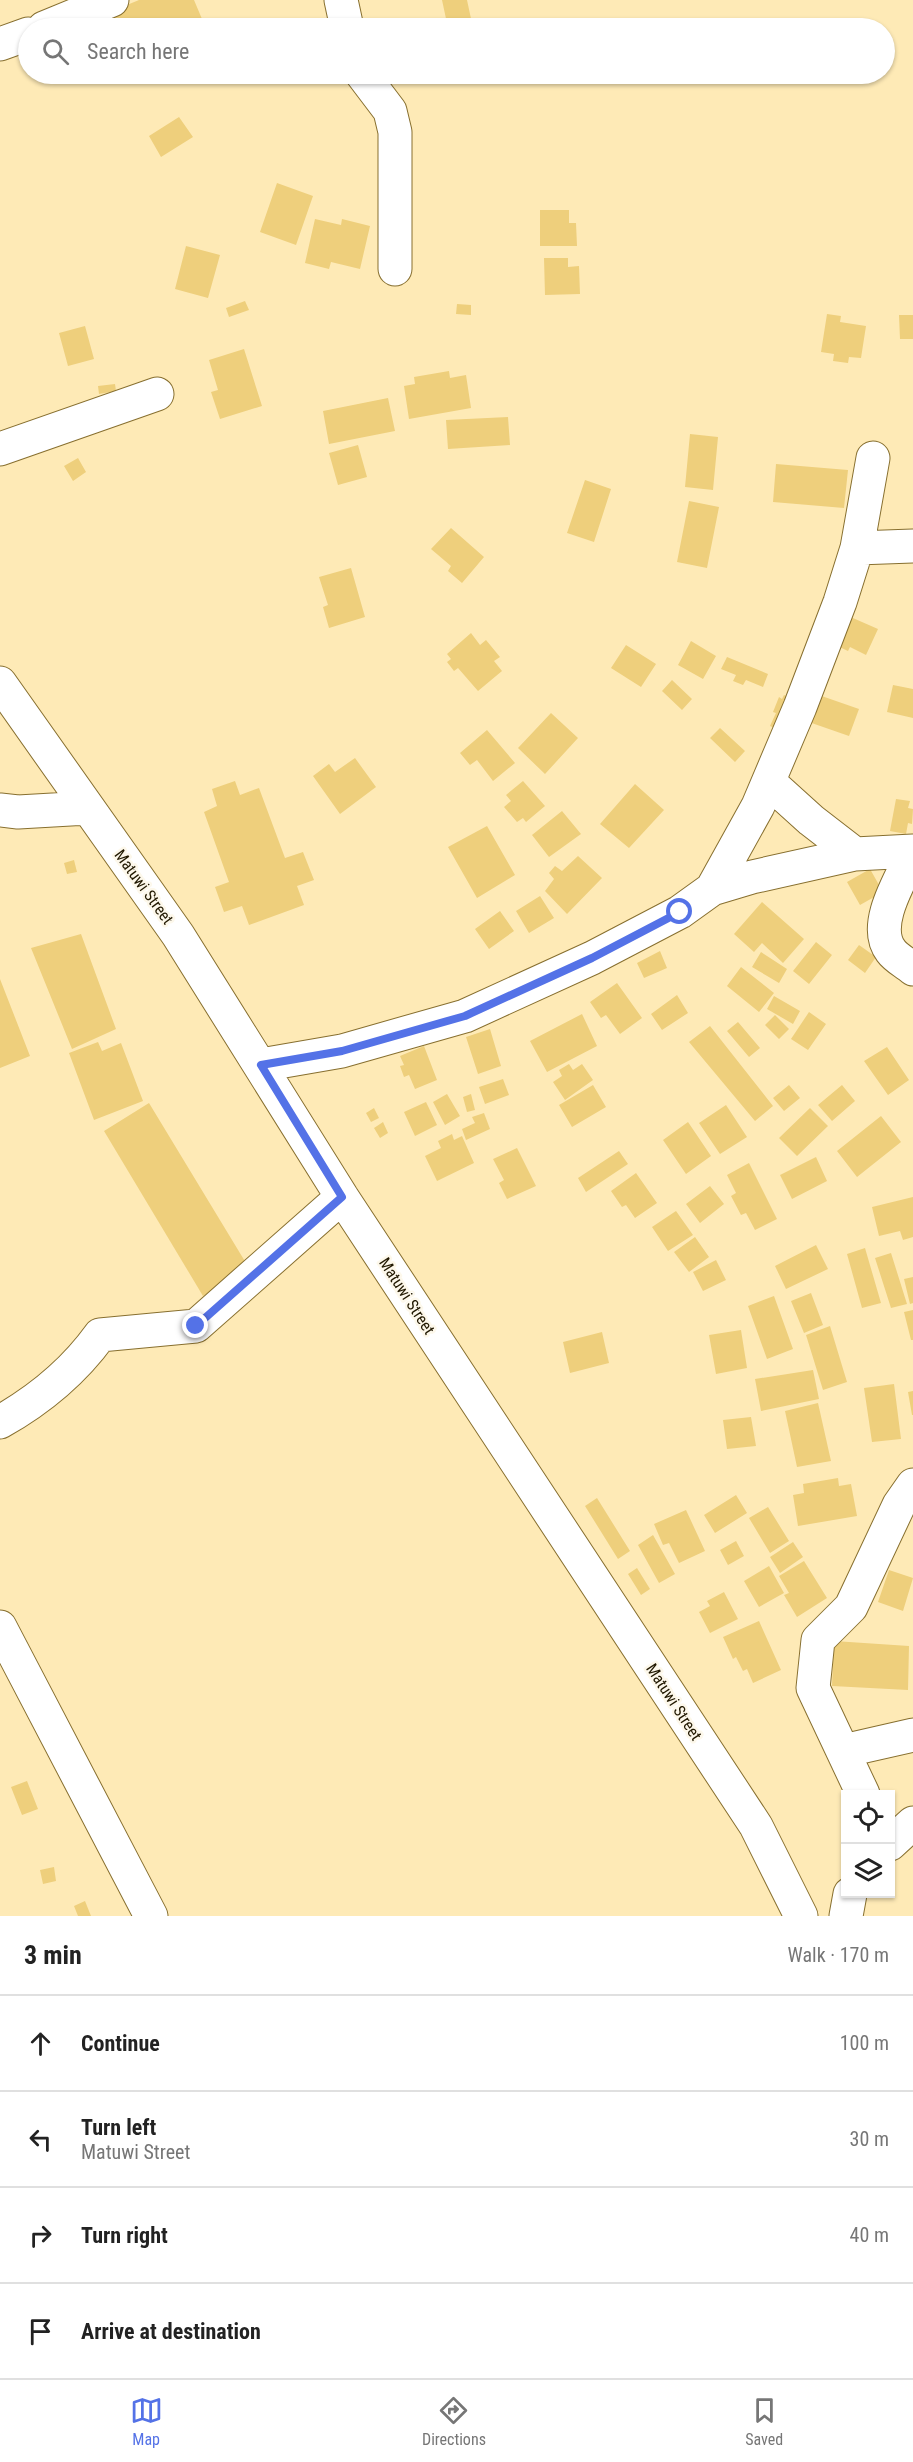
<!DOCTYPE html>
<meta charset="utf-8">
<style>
:root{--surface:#fff;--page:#f6f6f6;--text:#222;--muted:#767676;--line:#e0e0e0;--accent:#5472e7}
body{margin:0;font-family:"Roboto Condensed",sans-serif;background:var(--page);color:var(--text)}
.controls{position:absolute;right:18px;bottom:18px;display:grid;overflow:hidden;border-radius:0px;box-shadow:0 2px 4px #0004}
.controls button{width:54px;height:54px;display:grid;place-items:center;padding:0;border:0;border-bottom:2px solid var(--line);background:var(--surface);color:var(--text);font:30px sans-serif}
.stop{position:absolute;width:18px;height:18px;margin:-14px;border:4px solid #5472e7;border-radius:50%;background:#fff}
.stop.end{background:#5472e7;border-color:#fff;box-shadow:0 2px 6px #0008}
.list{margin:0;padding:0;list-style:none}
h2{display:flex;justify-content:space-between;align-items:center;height:78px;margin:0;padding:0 24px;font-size:26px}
h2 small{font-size:20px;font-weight:400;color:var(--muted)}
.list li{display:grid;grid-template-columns:39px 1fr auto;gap:18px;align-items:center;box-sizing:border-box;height:96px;padding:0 24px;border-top:2px solid var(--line)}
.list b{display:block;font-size:22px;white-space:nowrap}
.list p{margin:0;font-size:20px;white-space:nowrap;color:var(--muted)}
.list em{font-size:20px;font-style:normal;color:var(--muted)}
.icon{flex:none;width:33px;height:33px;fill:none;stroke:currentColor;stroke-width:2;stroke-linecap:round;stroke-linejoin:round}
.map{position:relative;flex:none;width:913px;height:1916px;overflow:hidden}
.search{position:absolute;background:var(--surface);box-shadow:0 2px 4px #0004;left:18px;right:18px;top:18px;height:66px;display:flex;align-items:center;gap:15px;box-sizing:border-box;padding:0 21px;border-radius:33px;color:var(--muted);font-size:22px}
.sheet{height:462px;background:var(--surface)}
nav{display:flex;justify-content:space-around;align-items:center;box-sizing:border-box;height:84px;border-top:2px solid var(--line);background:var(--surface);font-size:16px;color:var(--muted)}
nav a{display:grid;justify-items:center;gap:3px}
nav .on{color:var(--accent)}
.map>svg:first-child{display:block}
</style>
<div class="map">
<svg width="913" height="1916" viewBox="0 0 913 1916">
<rect width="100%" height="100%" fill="#feeab6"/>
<path fill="#eecf7c" d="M 139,0 L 194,0 L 202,19 L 179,28 L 83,28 L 81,24 Z
M 442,0 L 467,0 L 473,28 L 448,28 Z
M 179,117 L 193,137 L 161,157 L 149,136 Z
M 277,183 L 313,196 L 296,245 L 260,232 Z
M 540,210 L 569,210 L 569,223 L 576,223 L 577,246 L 540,246 Z
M 315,219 L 341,225 L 342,219 L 370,226 L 360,269 L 331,262 L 329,269 L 305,263 Z
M 186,246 L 220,255 L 208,298 L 175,289 Z
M 544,258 L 568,258 L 568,267 L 579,266 L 580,294 L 545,295 Z
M 245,301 L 249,310 L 229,317 L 226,308 Z
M 457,304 L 471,305 L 471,315 L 456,314 Z
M 827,314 L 841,316 L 840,322 L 866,326 L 861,358 L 849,357 L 848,363 L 833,361 L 834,354 L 821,352 Z
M 899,315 L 913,315 L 913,339 L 900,339 Z
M 85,326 L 94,359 L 68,366 L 59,333 Z
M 244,349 L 262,406 L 220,419 L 211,392 L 218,390 L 209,360 Z
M 449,371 L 450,378 L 466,375 L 471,408 L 409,419 L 404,386 L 415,384 L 414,377 Z
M 115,384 L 116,391 L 99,394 L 98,386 Z
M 388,398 L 395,431 L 329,444 L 323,411 Z
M 508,417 L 510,445 L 448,449 L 446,420 Z
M 690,434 L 718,437 L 713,490 L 685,487 Z
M 358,445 L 367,477 L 338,485 L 329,453 Z
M 78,458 L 86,472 L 73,481 L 64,466 Z
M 776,464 L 848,470 L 844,508 L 773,502 Z
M 585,480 L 611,489 L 594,542 L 567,533 Z
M 689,501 L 719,507 L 707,568 L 677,562 Z
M 451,528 L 484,557 L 462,583 L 448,571 L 451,566 L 431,549 Z
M 351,568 L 365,617 L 329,628 L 323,607 L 328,605 L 319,577 Z
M 846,615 L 878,629 L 866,655 L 850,647 L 848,651 L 833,644 Z
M 471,633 L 480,645 L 486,640 L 500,657 L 494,661 L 502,671 L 478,691 L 458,668 L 454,671 L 447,662 L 451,659 L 447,654 Z
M 691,641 L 716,656 L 703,679 L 678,665 Z
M 626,645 L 656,664 L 641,687 L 611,668 Z
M 727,657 L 768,674 L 763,687 L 746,680 L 743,685 L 733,681 L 736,675 L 721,669 Z
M 672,680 L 692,699 L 682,710 L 662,691 Z
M 893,685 L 913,689 L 913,718 L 887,712 Z
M 813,693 L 859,709 L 849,736 L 803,720 Z
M 784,695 L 795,700 L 781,731 L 770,726 L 776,713 L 773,712 L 779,697 L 782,699 Z
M 551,713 L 578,738 L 545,774 L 518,748 Z
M 720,728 L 745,751 L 735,762 L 710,738 Z
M 487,730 L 515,763 L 493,781 L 477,760 L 470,765 L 460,753 Z
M 355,758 L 376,787 L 340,814 L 313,776 L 329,764 L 335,772 Z
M 235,781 L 240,795 L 259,788 L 285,858 L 303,852 L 314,880 L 297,886 L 304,905 L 249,925 L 242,906 L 224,912 L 215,887 L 229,882 L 204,812 L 217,806 L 212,789 Z
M 523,781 L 545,806 L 526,822 L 523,818 L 517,822 L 504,807 L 511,801 L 506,795 Z
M 635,784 L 664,810 L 629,848 L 600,824 Z
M 896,799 L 910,801 L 908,808 L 913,809 L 912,824 L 908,823 L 906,834 L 890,831 Z
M 562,811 L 581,834 L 549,857 L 532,835 Z
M 487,826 L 515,875 L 477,898 L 448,847 Z
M 578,856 L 602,878 L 567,914 L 545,891 L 554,879 L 549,873 L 555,866 L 562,871 Z
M 74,860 L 77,872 L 67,874 L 64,863 Z
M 870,869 L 883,892 L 860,905 L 847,882 Z
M 540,896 L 554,918 L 529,933 L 516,911 Z
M 762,902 L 804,939 L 783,963 L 762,943 L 754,952 L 734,934 Z
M 500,911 L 514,931 L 489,949 L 475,929 Z
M 81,934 L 116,1029 L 72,1049 L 31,948 Z
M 816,942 L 832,955 L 809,984 L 793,971 Z
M 859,945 L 876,957 L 865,973 L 848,960 Z
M 660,951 L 667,968 L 644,978 L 637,963 Z
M 761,952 L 787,969 L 779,983 L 752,967 Z
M 741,967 L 774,993 L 759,1012 L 727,986 Z
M 0,979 L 30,1056 L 0,1068 Z
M 617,983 L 642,1018 L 620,1034 L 606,1015 L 601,1018 L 590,1002 Z
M 677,995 L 688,1013 L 662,1030 L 651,1014 Z
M 774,996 L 800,1011 L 793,1024 L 767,1009 Z
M 809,1012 L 826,1024 L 808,1050 L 791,1039 Z
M 582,1014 L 597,1046 L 547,1072 L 530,1041 Z
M 775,1015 L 789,1029 L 779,1039 L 765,1025 Z
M 738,1022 L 760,1048 L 749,1057 L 727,1031 Z
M 710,1026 L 773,1106 L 755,1121 L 689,1042 Z
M 490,1029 L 501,1066 L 478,1074 L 466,1037 Z
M 98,1042 L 102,1051 L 121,1043 L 143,1101 L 94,1120 L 69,1053 Z
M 424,1046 L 437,1080 L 415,1089 L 409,1075 L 404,1077 L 400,1066 L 404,1065 L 400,1056 Z
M 887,1047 L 909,1080 L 888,1095 L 864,1061 Z
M 569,1064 L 573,1070 L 582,1064 L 593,1080 L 565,1100 L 553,1082 L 562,1076 L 559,1070 Z
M 503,1079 L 509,1095 L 485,1104 L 479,1087 Z
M 593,1085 L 606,1107 L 572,1127 L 559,1105 Z
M 789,1085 L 800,1098 L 784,1111 L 773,1098 Z
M 842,1085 L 855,1101 L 832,1121 L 818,1105 Z
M 447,1094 L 460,1116 L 445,1125 L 433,1102 Z
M 471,1094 L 475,1110 L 467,1112 L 463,1097 Z
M 426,1102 L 437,1125 L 415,1136 L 404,1112 Z
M 149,1103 L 249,1268 L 203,1296 L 104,1131 Z
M 726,1105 L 747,1137 L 720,1154 L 699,1123 Z
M 374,1108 L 379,1118 L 371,1122 L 366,1113 Z
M 810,1108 L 828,1126 L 797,1156 L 779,1138 Z
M 484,1113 L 490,1129 L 466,1140 L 462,1129 L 475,1123 L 472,1117 Z
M 881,1116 L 901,1142 L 857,1177 L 837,1151 Z
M 383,1122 L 388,1133 L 380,1138 L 374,1128 Z
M 688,1122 L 711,1156 L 686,1174 L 663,1140 Z
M 452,1134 L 454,1140 L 462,1136 L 474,1163 L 437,1181 L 425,1156 L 441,1148 L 438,1141 Z
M 517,1148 L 536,1186 L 507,1199 L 499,1183 L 504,1180 L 493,1159 Z
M 619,1151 L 628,1164 L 586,1192 L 578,1178 Z
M 816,1157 L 827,1181 L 792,1199 L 780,1175 Z
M 749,1163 L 777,1219 L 755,1230 L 746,1213 L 741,1215 L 731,1196 L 736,1193 L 727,1175 Z
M 636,1173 L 657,1203 L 635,1218 L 626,1205 L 622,1207 L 611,1191 Z
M 710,1186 L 724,1204 L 700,1223 L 686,1204 Z
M 913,1197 L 913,1237 L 903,1240 L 900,1231 L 879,1236 L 872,1207 Z
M 676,1211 L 693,1235 L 668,1251 L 652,1227 Z
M 695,1237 L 709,1257 L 689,1272 L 674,1252 Z
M 816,1245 L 828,1269 L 786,1289 L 775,1266 Z
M 865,1248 L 881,1303 L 862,1308 L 847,1254 Z
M 891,1253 L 907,1304 L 891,1308 L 875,1258 Z
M 716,1260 L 726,1280 L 703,1291 L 693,1272 Z
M 913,1277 L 913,1303 L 910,1304 L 904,1279 Z
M 811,1293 L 823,1325 L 804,1333 L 791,1301 Z
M 774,1296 L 793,1349 L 767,1359 L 748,1306 Z
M 913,1310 L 913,1340 L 911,1340 L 904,1312 Z
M 830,1326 L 847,1382 L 823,1390 L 806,1335 Z
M 741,1330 L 747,1368 L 716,1374 L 709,1335 Z
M 602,1332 L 609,1363 L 570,1373 L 563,1342 Z
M 813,1370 L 819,1399 L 761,1411 L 755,1379 Z
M 894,1384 L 901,1439 L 872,1442 L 864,1388 Z
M 913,1391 L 913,1415 L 912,1415 L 908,1392 Z
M 818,1403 L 831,1461 L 797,1467 L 785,1411 Z
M 751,1417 L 756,1446 L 727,1449 L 723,1420 Z
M 838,1478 L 839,1486 L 851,1484 L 857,1516 L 798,1526 L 793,1495 L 804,1493 L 803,1484 Z
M 736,1495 L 747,1513 L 715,1533 L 704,1515 Z
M 597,1498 L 630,1551 L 618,1559 L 585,1506 Z
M 768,1507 L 789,1541 L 770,1553 L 749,1518 Z
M 686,1510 L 705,1551 L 679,1563 L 669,1543 L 663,1545 L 654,1524 Z
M 653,1535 L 675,1574 L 659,1583 L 638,1545 Z
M 736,1541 L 744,1556 L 728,1565 L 720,1550 Z
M 793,1542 L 803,1557 L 780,1573 L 770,1557 Z
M 804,1561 L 827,1598 L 797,1617 L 784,1595 L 789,1593 L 779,1576 Z
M 769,1566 L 784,1593 L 759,1607 L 744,1581 Z
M 637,1568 L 650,1589 L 641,1595 L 628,1574 Z
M 889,1570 L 913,1578 L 903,1611 L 878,1602 Z
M 724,1592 L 738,1619 L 710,1633 L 699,1612 L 710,1606 L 707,1601 Z
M 759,1621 L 781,1670 L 753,1683 L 747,1669 L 743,1671 L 736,1657 L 733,1659 L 723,1637 Z
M 834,1641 L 909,1646 L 908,1690 L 832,1686 Z
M 27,1781 L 38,1809 L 22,1815 L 11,1787 Z
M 54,1867 L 56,1881 L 43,1884 L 40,1870 Z
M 85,1901 L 91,1916 L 78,1916 L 74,1906 Z"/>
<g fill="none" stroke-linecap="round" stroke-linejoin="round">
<defs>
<path id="minor" d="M 341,0 L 347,28
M 44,28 L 112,0
M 0,44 L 28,34
M 362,74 L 390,111 L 395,132 L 395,269
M 0,449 L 157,394
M 857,548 L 913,546
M 0,683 L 178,935 L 342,1197 L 756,1826 L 801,1916
M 769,782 L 811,820 L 855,854
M 0,810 L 18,812 L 88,808
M 913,853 C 901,879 871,925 891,951 C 896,958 906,963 913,969
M 712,889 L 758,806 L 800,707 L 840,602 L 857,548 L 873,458
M 261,1065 L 342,1051 L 465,1016 L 592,958 L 680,912 L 712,889 L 752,877 L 855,854 L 913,851
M 0,1422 C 39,1400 74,1371 100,1335 L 196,1326 L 342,1197
M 0,1627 L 151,1916
M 843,1751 L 913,1735
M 863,1794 L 813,1688 L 818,1640 L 851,1607 L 899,1505 L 913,1485
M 890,1844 L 913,1823
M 846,1916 L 850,1894"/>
</defs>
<use href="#minor" stroke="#876f2f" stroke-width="35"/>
<use href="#minor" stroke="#fff" stroke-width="33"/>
</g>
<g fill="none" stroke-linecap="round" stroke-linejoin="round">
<path stroke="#5472e7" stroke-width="8" d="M 196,1326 L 342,1197 L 261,1065 L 342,1051 L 465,1016 L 592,958 L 680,912"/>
</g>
<g text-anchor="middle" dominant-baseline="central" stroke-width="5" stroke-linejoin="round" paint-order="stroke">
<g font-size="16" fill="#211800" stroke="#fdf8eb">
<text transform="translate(144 887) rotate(54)">Matuwi Street</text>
<text transform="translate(407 1296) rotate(57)">Matuwi Street</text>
<text transform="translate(674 1702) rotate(57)">Matuwi Street</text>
</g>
</g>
</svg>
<div class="controls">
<button><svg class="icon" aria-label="locate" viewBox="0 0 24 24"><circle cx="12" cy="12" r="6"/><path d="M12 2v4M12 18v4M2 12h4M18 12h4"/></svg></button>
<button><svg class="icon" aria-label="layers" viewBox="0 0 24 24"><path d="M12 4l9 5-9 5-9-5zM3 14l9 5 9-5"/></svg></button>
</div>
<div class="stop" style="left:680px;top:912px"></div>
<div class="stop end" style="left:196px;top:1326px"></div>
<div class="search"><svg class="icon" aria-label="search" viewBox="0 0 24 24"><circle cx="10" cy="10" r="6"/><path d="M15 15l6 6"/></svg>Search here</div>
</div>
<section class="sheet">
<h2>3 min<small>Walk · 170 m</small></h2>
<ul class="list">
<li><svg class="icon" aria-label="ahead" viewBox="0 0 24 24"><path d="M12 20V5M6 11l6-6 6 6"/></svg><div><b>Continue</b></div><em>100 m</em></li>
<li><svg class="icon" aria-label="left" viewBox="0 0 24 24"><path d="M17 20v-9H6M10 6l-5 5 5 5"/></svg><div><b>Turn left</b><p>Matuwi Street</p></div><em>30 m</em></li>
<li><svg class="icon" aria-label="right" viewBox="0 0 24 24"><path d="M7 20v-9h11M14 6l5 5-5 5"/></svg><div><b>Turn right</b></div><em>40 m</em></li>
<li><svg class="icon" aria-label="arrive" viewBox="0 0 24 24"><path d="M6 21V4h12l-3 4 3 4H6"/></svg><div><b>Arrive at destination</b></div></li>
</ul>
</section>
<nav>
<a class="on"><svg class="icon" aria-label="map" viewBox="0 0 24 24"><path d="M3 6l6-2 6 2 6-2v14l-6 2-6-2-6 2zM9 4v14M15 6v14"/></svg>Map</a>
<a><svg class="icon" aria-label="directions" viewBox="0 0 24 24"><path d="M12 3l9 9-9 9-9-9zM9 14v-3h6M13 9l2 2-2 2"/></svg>Directions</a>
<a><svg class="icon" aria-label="saved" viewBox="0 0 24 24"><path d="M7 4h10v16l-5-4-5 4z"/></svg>Saved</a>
</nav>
